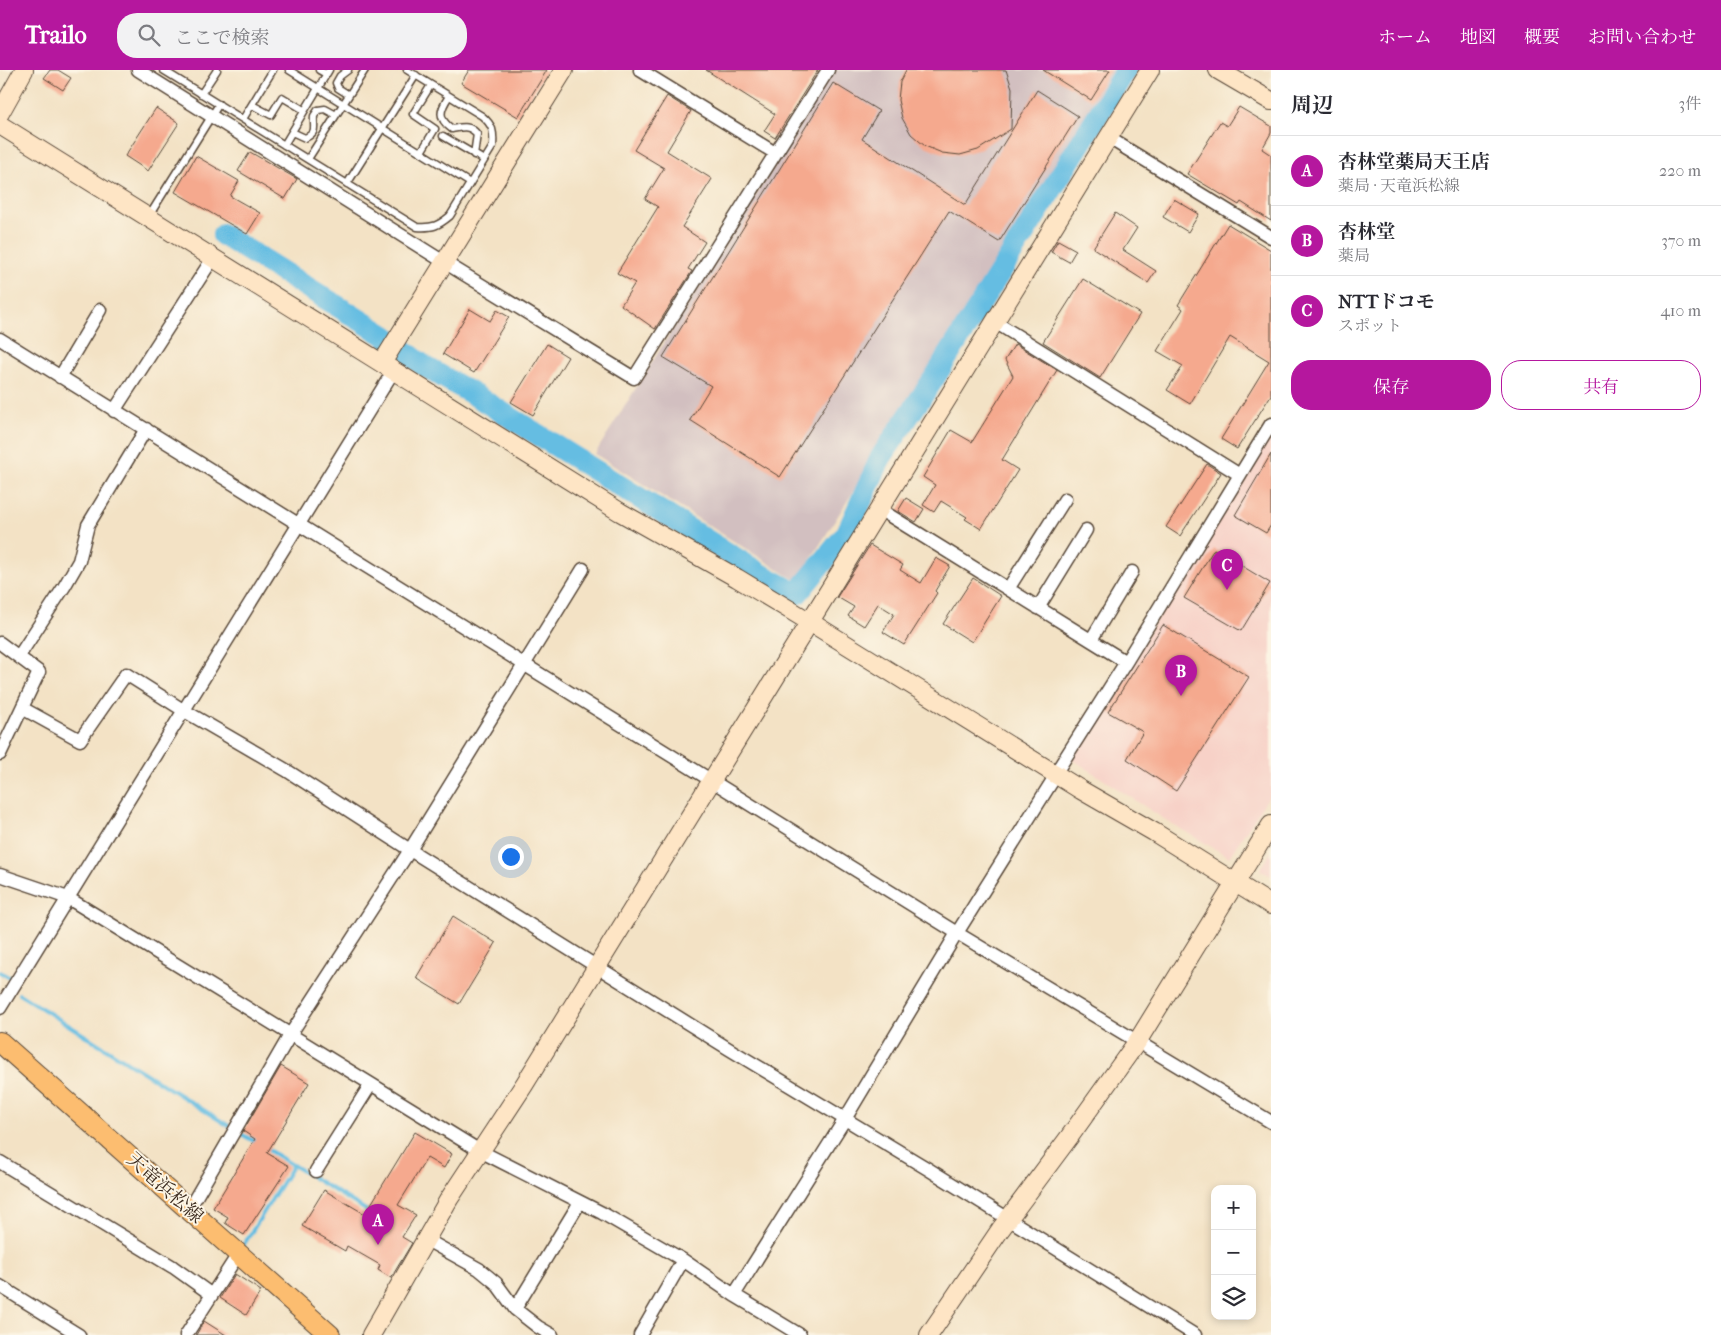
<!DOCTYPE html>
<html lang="ja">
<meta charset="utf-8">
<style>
:root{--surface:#fff;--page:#f2f2f3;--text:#2b2b33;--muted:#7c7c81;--line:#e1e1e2;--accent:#b5179e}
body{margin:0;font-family:"IM FELL French Canon","Noto Serif JP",serif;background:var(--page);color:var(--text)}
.controls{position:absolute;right:15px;bottom:15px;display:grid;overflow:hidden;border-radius:10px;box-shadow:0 2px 8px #0003}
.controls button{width:45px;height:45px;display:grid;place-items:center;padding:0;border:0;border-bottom:1px solid var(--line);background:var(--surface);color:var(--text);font:25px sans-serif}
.you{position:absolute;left:510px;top:786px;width:18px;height:18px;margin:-12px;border:4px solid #fff;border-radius:50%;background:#1a73e8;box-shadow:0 0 0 8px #1a73e833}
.badge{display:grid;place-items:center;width:32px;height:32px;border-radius:50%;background:var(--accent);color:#fff;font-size:16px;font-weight:700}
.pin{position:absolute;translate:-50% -41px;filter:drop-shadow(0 1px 2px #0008)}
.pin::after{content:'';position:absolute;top:26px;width:18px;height:15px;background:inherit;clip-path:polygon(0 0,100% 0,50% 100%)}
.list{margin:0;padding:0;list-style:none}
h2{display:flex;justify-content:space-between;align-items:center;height:65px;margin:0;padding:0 20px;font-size:21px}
h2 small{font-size:16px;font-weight:400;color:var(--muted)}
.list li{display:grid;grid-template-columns:32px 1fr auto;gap:15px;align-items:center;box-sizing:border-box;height:70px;padding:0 20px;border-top:1px solid var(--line)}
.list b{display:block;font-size:19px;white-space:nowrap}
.list p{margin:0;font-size:16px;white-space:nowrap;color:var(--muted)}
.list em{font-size:16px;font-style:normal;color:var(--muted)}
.actions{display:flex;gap:10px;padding:15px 20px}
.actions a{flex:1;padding:11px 0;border:1px solid var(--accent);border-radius:20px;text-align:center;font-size:18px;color:var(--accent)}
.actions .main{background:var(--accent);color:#fff}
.icon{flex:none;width:28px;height:28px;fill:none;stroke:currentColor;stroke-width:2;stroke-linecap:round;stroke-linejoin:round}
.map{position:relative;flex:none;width:1271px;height:1265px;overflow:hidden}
header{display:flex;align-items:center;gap:30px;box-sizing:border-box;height:70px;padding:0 25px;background:var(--accent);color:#fff}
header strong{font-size:24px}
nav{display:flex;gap:28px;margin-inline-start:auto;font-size:18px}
.search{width:350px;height:45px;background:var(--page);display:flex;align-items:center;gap:12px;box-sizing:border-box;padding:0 18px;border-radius:20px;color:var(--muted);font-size:19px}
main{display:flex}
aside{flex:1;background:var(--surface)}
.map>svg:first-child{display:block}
</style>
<header>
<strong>Trailo</strong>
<div class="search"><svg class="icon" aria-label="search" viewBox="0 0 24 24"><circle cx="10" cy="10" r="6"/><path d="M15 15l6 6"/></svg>ここで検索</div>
<nav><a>ホーム</a><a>地図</a><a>概要</a><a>お問い合わせ</a></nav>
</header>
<main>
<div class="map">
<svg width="1271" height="1265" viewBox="0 0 1271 1265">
<rect width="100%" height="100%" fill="#fcf5e5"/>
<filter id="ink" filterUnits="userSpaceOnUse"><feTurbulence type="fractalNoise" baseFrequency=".02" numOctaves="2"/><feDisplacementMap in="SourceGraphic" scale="10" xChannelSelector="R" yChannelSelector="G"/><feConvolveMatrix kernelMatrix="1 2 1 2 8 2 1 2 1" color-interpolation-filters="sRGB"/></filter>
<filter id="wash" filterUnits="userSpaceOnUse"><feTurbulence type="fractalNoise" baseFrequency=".0096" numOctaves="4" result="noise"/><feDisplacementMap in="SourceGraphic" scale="20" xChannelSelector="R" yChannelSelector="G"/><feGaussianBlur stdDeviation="1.12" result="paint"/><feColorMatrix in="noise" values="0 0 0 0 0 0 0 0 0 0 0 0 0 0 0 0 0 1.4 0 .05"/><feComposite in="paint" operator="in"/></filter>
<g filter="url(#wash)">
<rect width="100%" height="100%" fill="#f3e2c5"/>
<path fill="#f7d1c7" d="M 1271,362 L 1271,723 L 1229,787 L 1167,751 L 1072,689 Z
M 1271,782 L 1271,806 L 1260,800 Z"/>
<path fill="#d2bfc0" d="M 834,0 L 1118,0 L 797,511 L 595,384 Z"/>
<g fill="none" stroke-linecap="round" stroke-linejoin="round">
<path stroke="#65bde2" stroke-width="4" d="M 0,902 L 10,908
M 19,924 L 229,1056
M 243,1065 L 257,1073
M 265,1078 L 369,1142
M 243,1176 L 293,1095"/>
<path stroke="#65bde2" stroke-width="22" d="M 223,165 L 384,265 L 424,296 L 476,326 L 766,507 L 797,524 L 847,463 L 881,387 L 935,307 L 1126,0"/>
</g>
<g id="blocks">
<path fill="#f5a98e" d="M 50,0 L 58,0 L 71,8 L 63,20 L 44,8 Z
M 469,0 L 547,0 L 518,47 L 461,13 Z
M 706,0 L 818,0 L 775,68 L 764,61 L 775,44 Z
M 906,0 L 1006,0 L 1012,18 L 1011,59 L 978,80 L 960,85 L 942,83 L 925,76 L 911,64 L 902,48 L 898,30 L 900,12 Z
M 1043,0 L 1110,0 L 1091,30 Z
M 833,13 L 879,41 L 862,69 L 965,135 L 1037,20 L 1078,46 L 999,172 L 949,141 L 780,407 L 690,350 L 711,316 L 663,287 Z
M 667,26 L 691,41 L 667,81 L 712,109 L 682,157 L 705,172 L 688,199 L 692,201 L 655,259 L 621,235 L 635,213 L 617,203 L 658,137 L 645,129 L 664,98 L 634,80 Z
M 1239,37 L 1271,56 L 1271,63 L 1262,79 L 1271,85 L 1271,151 L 1241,132 L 1239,135 L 1187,104 L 1220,52 L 1227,56 Z
M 156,38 L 179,53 L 148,101 L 125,86 Z
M 250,82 L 297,109 L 285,129 L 238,101 Z
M 196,86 L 239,111 L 230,126 L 260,143 L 247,164 L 175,122 Z
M 1174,129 L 1199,144 L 1188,162 L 1163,147 Z
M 1115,143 L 1137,158 L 1123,180 L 1156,201 L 1148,213 L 1093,178 Z
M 1228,154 L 1271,180 L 1271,325 L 1237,379 L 1221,369 L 1269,291 L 1230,267 L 1190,334 L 1167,320 L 1183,296 L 1157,281 L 1183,239 L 1178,235 Z
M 1058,170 L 1076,180 L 1069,192 L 1051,182 Z
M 1083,209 L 1140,244 L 1100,308 L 1043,272 Z
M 470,239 L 490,251 L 497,240 L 509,247 L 474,303 L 443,284 Z
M 547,274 L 568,287 L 533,345 L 511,332 Z
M 1015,274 L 1057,300 L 1002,390 L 1018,400 L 981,459 L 965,449 L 967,447 L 941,431 L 934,442 L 923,435 L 935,415 L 923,407 L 951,360 L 972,372 L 1013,306 L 1005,290 Z
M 1271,384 L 1271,455 L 1266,463 L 1235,445 Z
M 1207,394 L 1221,403 L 1180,466 L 1166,457 Z
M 906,428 L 924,439 L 916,452 L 898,441 Z
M 870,475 L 903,495 L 900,500 L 921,513 L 936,488 L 950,496 L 935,521 L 937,523 L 904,575 L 883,562 L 894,544 L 878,534 L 864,556 L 848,546 L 854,537 L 837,527 Z
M 1214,479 L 1270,513 L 1241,561 L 1184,528 Z
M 973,508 L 1001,526 L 972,572 L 943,554 Z
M 1163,555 L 1249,607 L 1176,721 L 1127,689 L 1143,662 L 1108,642 Z
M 453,846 L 496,873 L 459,934 L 416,908 Z
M 281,996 L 309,1013 L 267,1083 L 289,1096 L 244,1165 L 225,1153 L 228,1147 L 213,1138 L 255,1069 L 243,1061 Z
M 415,1062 L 452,1084 L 444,1098 L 427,1088 L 398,1135 L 416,1145 L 402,1167 L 412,1173 L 391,1208 L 378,1200 L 380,1195 L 347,1176 L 345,1181 L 302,1156 L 324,1120 L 365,1144 Z
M 235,1204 L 261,1221 L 246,1245 L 220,1228 Z
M 204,1251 L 226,1265 L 196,1265 Z"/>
</g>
</g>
<g filter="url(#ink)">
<use href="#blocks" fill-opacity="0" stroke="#574637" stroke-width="1"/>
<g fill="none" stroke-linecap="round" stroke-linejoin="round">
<defs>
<path id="lane" d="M 163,0 L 417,157 C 433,158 438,156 450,146 L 493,76 C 494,62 493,55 482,46 L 407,0
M 289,0 L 470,113
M 319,0 L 326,4
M 348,0 L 340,6 L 336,13 L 338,18 L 349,25
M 201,24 L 217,0
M 449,26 C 440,40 437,48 452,59 C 463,57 470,55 477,64 L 474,85
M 252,35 L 271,45 L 282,27 L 304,40
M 243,49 L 273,0
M 292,62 L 305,68 C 318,62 313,58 314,46 L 318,40 L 325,39 L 336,45
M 443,66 L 484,90
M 284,75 L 329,0
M 421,82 L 435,59 L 413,44 L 431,15
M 308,89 L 365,0
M 347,114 L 416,5
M 149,146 L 219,34"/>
<path id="street" d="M 138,0 L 444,192 L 634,308 L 828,0
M 640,0 L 775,83
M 1109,68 L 1271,167
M 995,252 L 1240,405
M 0,269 L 957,863 L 1271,1052
M 60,307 L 100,240
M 114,341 L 213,188
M 879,439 L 1126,592
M 1008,519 L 1065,429
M 1038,538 L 1086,460
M 1091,570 L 1132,502
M 0,573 L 39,602 L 0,684
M 19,586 L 64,517 L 79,491 L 88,455 L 146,359
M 22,638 L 80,670 L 126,604 L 183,640 L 286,700 L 410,780 L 729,979 L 928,1099 L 1195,1265
M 1055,704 L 1126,592 L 1271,354
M 0,805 L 68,828 L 480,1081 L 602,1143 L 683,1190 L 734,1225 L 800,1265
M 0,938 L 394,300
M 0,1092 L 173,1197 L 212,1225
M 316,1101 L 371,1014
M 189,1139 L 290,965 L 410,780 L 583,499
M 425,1169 L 479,1199 L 496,1213 L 515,1239 L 538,1257 L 552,1265
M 0,1216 L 79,1265
M 734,1225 L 845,1049 L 957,863 L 1056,705
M 515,1239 L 580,1132
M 186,1265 L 239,1183
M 640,1265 L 683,1190"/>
<path id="secondary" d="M 1218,0 L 1271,31
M 0,43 L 24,0
M 0,55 L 620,442 L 737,508 L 810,552 L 1081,720 L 1154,762 L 1271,835
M 382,293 L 564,0
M 371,1265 L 449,1129 L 524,1015 L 1150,0
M 929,1265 L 1000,1160 L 1070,1066 L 1137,972 L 1271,755"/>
<path id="primary" d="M 0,972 L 330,1265"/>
</defs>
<use href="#lane" stroke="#574637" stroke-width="9"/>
<use href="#street" stroke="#574637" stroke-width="15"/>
<use href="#secondary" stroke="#574637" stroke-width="20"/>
<use href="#primary" stroke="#574637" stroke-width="22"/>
<use href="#lane" stroke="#fff" stroke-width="6"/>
<use href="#street" stroke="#fff" stroke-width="12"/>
<use href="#secondary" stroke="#fee5c5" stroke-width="18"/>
<use href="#primary" stroke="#fcbd6f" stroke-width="20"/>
</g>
</g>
<g text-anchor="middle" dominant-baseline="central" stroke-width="4" stroke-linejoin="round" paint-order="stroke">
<g font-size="19" fill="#3b2a1e" stroke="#fcf5e5">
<text transform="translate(165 1118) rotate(42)">天竜浜松線</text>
</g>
</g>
</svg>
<div class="controls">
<button>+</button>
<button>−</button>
<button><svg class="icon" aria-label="layers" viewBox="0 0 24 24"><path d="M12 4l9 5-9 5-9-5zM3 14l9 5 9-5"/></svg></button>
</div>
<div class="you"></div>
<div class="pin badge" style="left:378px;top:1175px">A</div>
<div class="pin badge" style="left:1181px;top:626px">B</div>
<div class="pin badge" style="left:1227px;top:520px">C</div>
</div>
<aside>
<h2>周辺<small>3件</small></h2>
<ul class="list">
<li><span class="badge">A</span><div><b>杏林堂薬局天王店</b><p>薬局 · 天竜浜松線</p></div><em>220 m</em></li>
<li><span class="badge">B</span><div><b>杏林堂</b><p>薬局</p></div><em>370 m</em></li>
<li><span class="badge">C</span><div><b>NTTドコモ</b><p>スポット</p></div><em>410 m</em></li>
</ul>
<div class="actions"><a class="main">保存</a><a>共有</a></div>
</aside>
</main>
